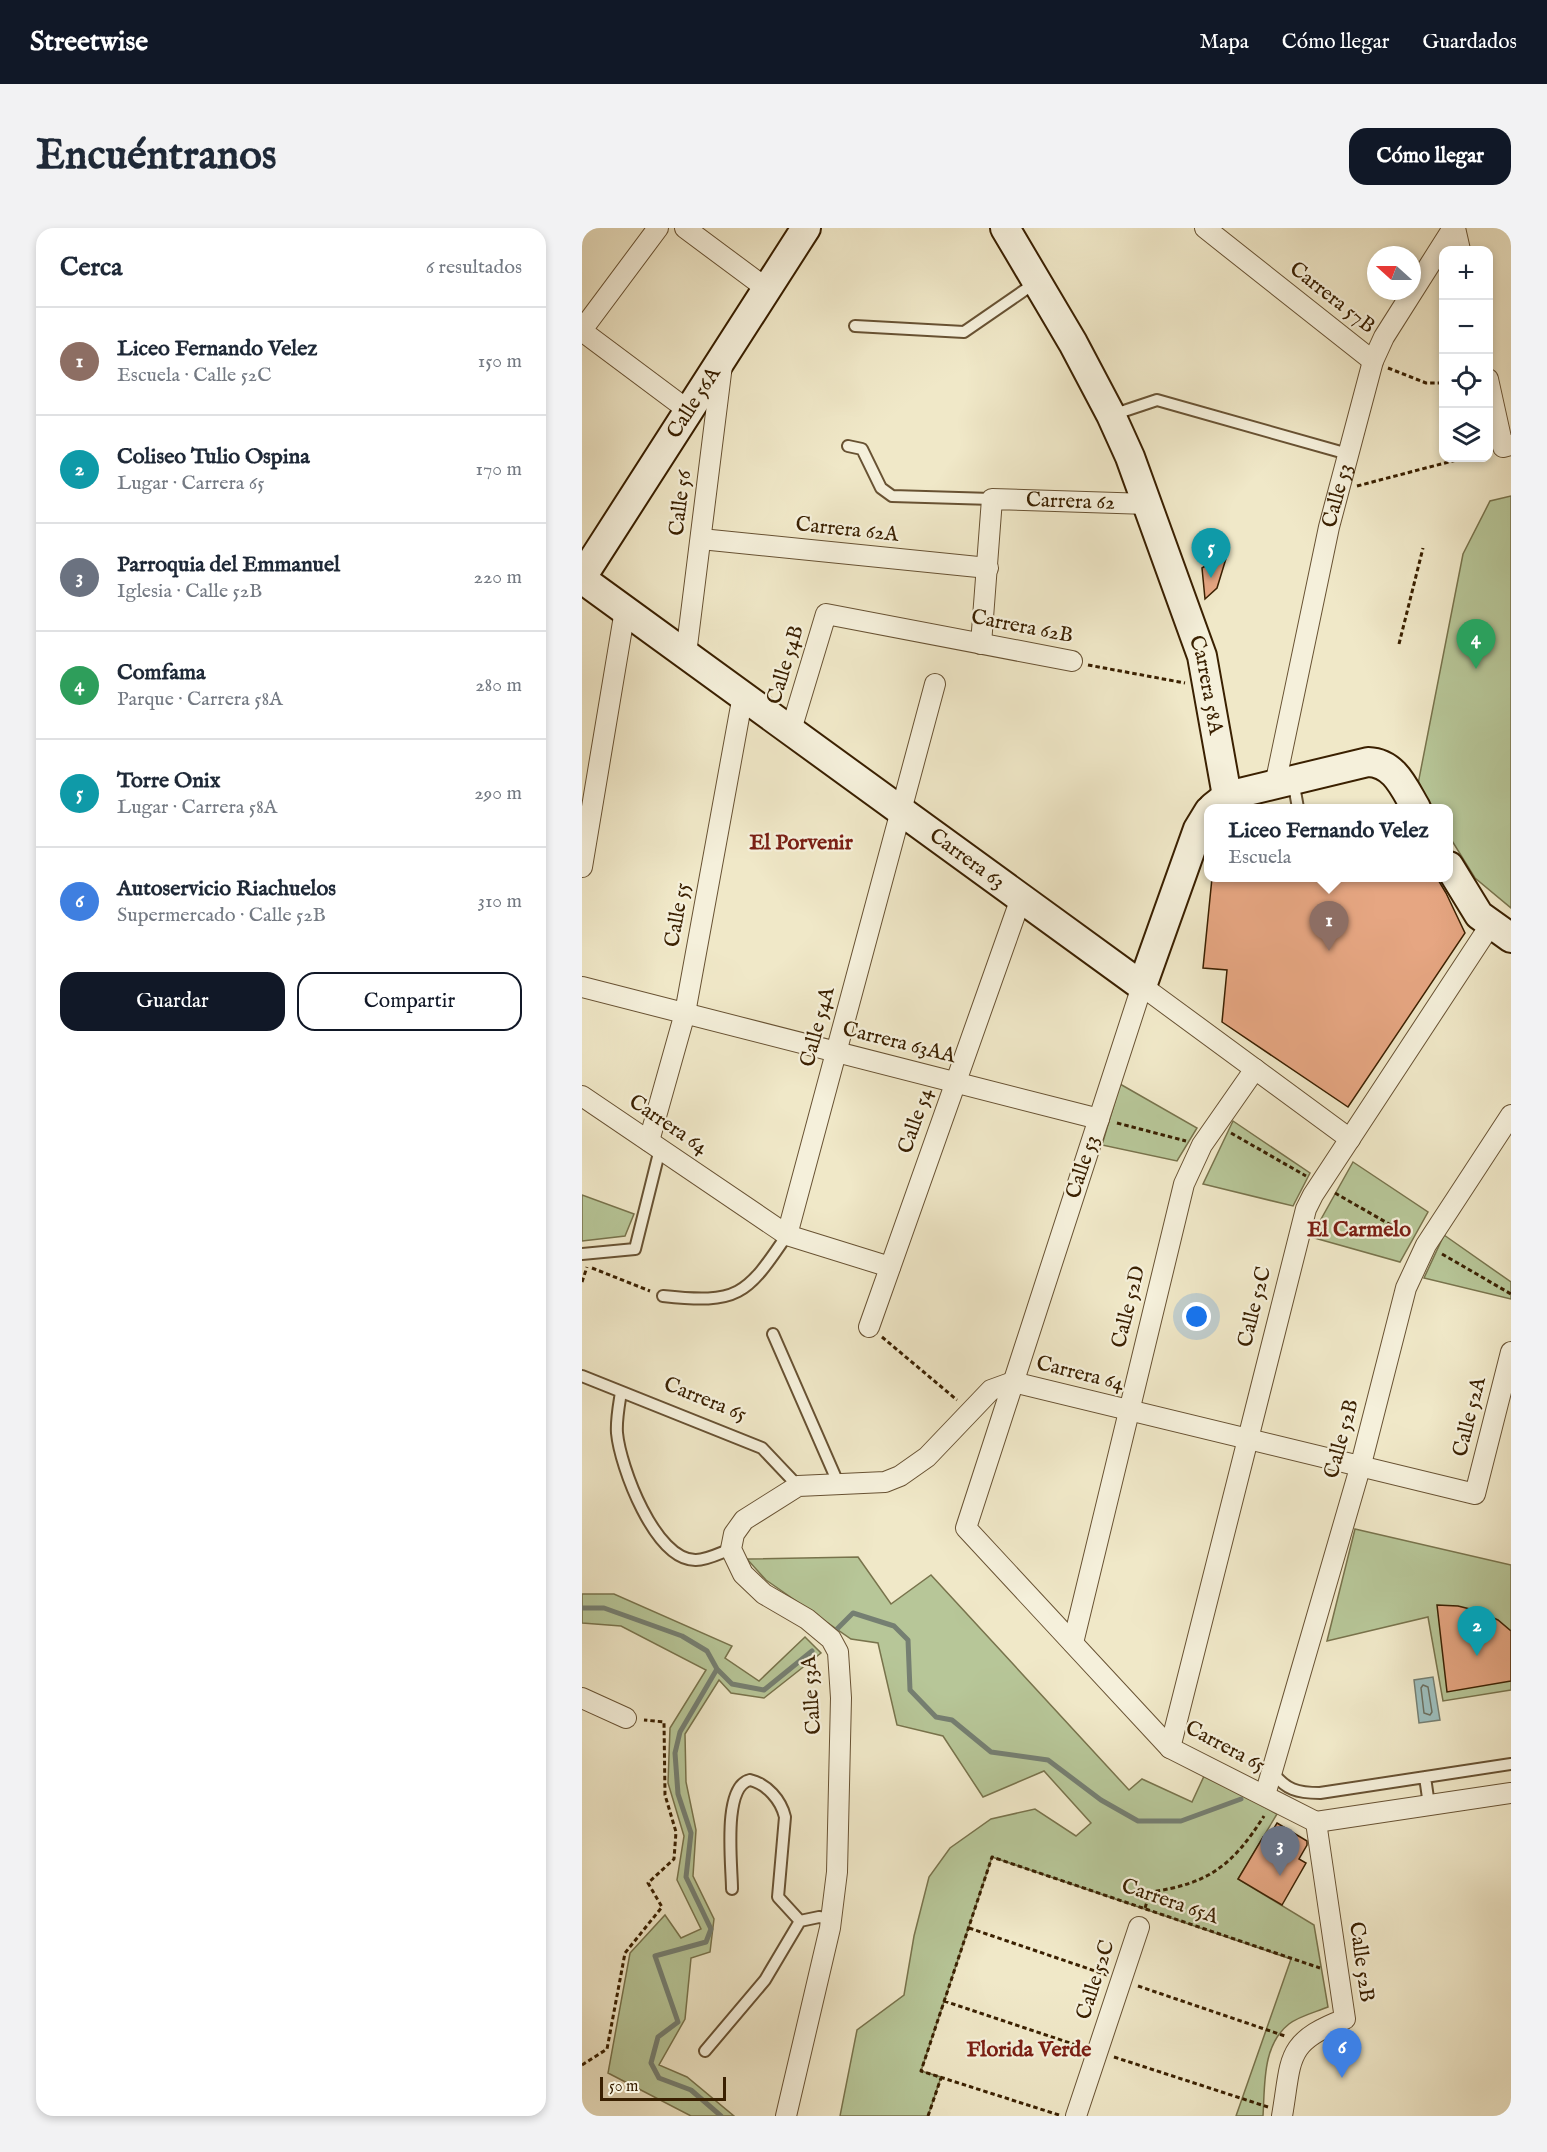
<!DOCTYPE html>
<html lang="es">
<meta charset="utf-8">
<style>
:root{--surface:#fff;--page:#f2f2f3;--text:#1f2937;--muted:#747a83;--line:#e0e1e3;--accent:#111827}
body{margin:0;font-family:"IM FELL English",serif;background:var(--page);color:var(--text)}
.controls{position:absolute;right:18px;top:18px;display:grid;overflow:hidden;border-radius:12px;box-shadow:0 3px 9px #0003}
.controls button{width:54px;height:54px;display:grid;place-items:center;padding:0;border:0;border-bottom:2px solid var(--line);background:var(--surface);color:var(--text);font:30px sans-serif}
.compass{position:absolute;left:785px;top:18px;width:54px;height:54px;border-radius:50%;background:var(--surface);box-shadow:0 3px 9px #0003;rotate:291deg}
.scale{position:absolute;left:18px;bottom:15px;width:126px;box-sizing:border-box;padding-left:6px;border:3px solid #3a2001;border-top:0;font-size:16px;line-height:21px;white-space:nowrap;color:#3a2001;-webkit-text-stroke:4px #f5f0db;paint-order:stroke}
.you{position:absolute;left:615px;top:1089px;width:21px;height:21px;margin:-15px;border:4px solid #fff;border-radius:50%;background:#1a73e8;box-shadow:0 0 0 9px #1a73e833}
.badge{display:grid;place-items:center;width:39px;height:39px;border-radius:50%;background:var(--accent);color:#fff;font-size:20px;font-weight:700}
.pin{position:absolute;translate:-50% -50px;filter:drop-shadow(0 2px 3px #0008)}
.pin::after{content:'';position:absolute;top:32px;width:21px;height:18px;background:inherit;clip-path:polygon(0 0,100% 0,50% 100%)}
.popup{position:absolute;left:622px;top:576px;width:249px;height:78px;box-sizing:border-box;display:grid;place-content:center;border-radius:12px;background:var(--surface);filter:drop-shadow(0 2px 4px #0005);font-size:20px;white-space:nowrap;color:var(--muted)}
.popup b{font-size:22px;color:var(--text)}
.popup::after{content:'';position:absolute;left:50%;top:100%;margin-left:-12px;border:12px solid transparent;border-top-color:var(--surface)}
.list{margin:0;padding:0;list-style:none}
h2{display:flex;justify-content:space-between;align-items:center;height:78px;margin:0;padding:0 24px;font-size:26px}
h2 small{font-size:20px;font-weight:400;color:var(--muted)}
.list li{display:grid;grid-template-columns:39px 1fr auto;gap:18px;align-items:center;box-sizing:border-box;height:108px;padding:0 24px;border-top:2px solid var(--line)}
.list b{display:block;font-size:22px;white-space:nowrap}
.list p{margin:0;font-size:20px;white-space:nowrap;color:var(--muted)}
.list em{font-size:20px;font-style:normal;color:var(--muted)}
.actions{display:flex;gap:12px;padding:18px 24px}
.actions a{flex:1;padding:14px 0;border:2px solid var(--accent);border-radius:18px;text-align:center;font-size:21px;color:var(--accent)}
.actions .main{background:var(--accent);color:#fff}
.icon{flex:none;width:33px;height:33px;fill:none;stroke:currentColor;stroke-width:2;stroke-linecap:round;stroke-linejoin:round}
.map{position:relative;flex:none;width:929px;height:1888px;overflow:hidden;border-radius:18px}
header{display:flex;align-items:center;gap:36px;box-sizing:border-box;height:84px;padding:0 30px;background:var(--accent);color:#fff}
header strong{font-size:28px}
nav{display:flex;gap:33px;margin-inline-start:auto;font-size:21px}
.intro{display:flex;align-items:center;justify-content:space-between;box-sizing:border-box;height:144px;padding:0 36px}
h1{margin:0;font-size:42px}
.button{padding:15px 27px;border-radius:18px;background:var(--accent);color:#fff;font-size:21px;font-weight:700}
main{display:flex;gap:36px;padding:0 36px}
aside{flex:1;background:var(--surface);border-radius:18px;box-shadow:0 3px 9px #0003}
.map>svg:first-child{display:block}
</style>
<header>
<strong>Streetwise</strong>
<nav><a>Mapa</a><a>Cómo llegar</a><a>Guardados</a></nav>
</header>
<div class="intro"><h1>Encuéntranos</h1><a class="button">Cómo llegar</a></div>
<main>
<aside>
<h2>Cerca<small>6 resultados</small></h2>
<ul class="list">
<li><span class="badge" style="background:#8d6e63">1</span><div><b>Liceo Fernando Velez</b><p>Escuela · Calle 52C</p></div><em>150 m</em></li>
<li><span class="badge" style="background:#0f9aa8">2</span><div><b>Coliseo Tulio Ospina</b><p>Lugar · Carrera 65</p></div><em>170 m</em></li>
<li><span class="badge" style="background:#6b7280">3</span><div><b>Parroquia del Emmanuel</b><p>Iglesia · Calle 52B</p></div><em>220 m</em></li>
<li><span class="badge" style="background:#2e9e5b">4</span><div><b>Comfama</b><p>Parque · Carrera 58A</p></div><em>280 m</em></li>
<li><span class="badge" style="background:#0f9aa8">5</span><div><b>Torre Onix</b><p>Lugar · Carrera 58A</p></div><em>290 m</em></li>
<li><span class="badge" style="background:#3f7fe0">6</span><div><b>Autoservicio Riachuelos</b><p>Supermercado · Calle 52B</p></div><em>310 m</em></li>
</ul>
<div class="actions"><a class="main">Guardar</a><a>Compartir</a></div>
</aside>
<div class="map">
<svg width="929" height="1888" viewBox="0 0 929 1888">
<rect width="100%" height="100%" fill="#f0e8c8"/>
<filter id="stains"><feTurbulence type="fractalNoise" baseFrequency=".00333" numOctaves="4"/><feColorMatrix values="0 0 0 0 .2 0 0 0 0 .09 0 0 0 0 .02 0 0 0 .5 -.17"/></filter>
<radialGradient id="worn" r=".72"><stop offset=".6" stop-color="#630" stop-opacity="0"/><stop offset="1" stop-color="#630" stop-opacity=".3"/></radialGradient>
<path fill="#b7c698" stroke="#78734c" stroke-width="1.5" d="M 929,268 L 929,680 L 893,650 L 867,608 L 867,580 L 850,580 L 836,556 L 881,326 L 908,273 Z
M 538,856 L 615,900 L 595,933 L 520,917 Z
M 651,893 L 728,945 L 711,978 L 621,956 Z
M 771,934 L 846,984 L 818,1034 L 729,1009 Z
M 0,967 L 52,986 L 43,1008 L 0,1013 Z
M 862,1007 L 929,1054 L 929,1071 L 842,1050 Z
M 773,1301 L 929,1337 L 929,1462 L 861,1473 L 846,1389 L 745,1413 Z
M 276,1329 L 309,1376 L 349,1347 L 547,1562 L 560,1551 L 610,1574 L 623,1546 L 695,1586 L 656,1651 L 732,1697 L 746,1779 C 734,1784 717,1788 707,1796 C 680,1817 683,1857 681,1888 L 654,1888 L 709,1731 L 410,1629 L 339,1843 L 359,1849 L 346,1888 L 258,1888 L 275,1802 L 322,1767 L 332,1708 L 347,1649 L 368,1620 L 409,1591 L 453,1581 L 494,1608 L 509,1595 L 462,1543 L 401,1569 L 361,1508 L 315,1497 L 296,1415 L 269,1411 L 184,1352 L 165,1331 Z
M 0,1366 L 32,1366 L 150,1418 L 143,1430 L 177,1453 L 223,1409 L 239,1425 L 182,1470 L 149,1465 L 137,1452 L 103,1506 L 104,1554 L 114,1602 L 111,1648 L 132,1691 L 128,1724 L 109,1730 L 103,1791 L 77,1837 L 105,1849 L 152,1888 L 109,1888 L 26,1845 L 48,1725 L 83,1687 L 99,1710 L 119,1701 L 95,1652 L 102,1608 L 86,1555 L 88,1500 L 124,1442 L 39,1398 L 0,1395 Z"/>
<path fill="#9dbfbe" stroke="#757f72" stroke-width="1.5" d="M 851,1449 L 858,1492 L 837,1495 L 832,1452 Z"/>
<g fill="none" stroke-linecap="round" stroke-linejoin="round">
<path stroke="#6c7060" stroke-width="1.5" d="M 841,1457 L 846,1459 L 850,1484 L 848,1487 L 842,1485 L 839,1460 Z"/>
<path stroke="#757f72" stroke-width="5" d="M 0,1380 L 22,1380 L 100,1408 L 125,1423 L 135,1441 L 150,1456 L 182,1462 L 230,1423
M 254,1402 L 271,1385 L 312,1398 L 326,1412 L 328,1462 L 354,1489 L 370,1492 L 409,1524 L 466,1532 L 519,1572 L 556,1593 L 599,1593 L 659,1571
M 135,1441 L 98,1504 L 93,1525 L 96,1566 L 109,1605 L 104,1649 L 129,1701 L 124,1714 L 73,1728 L 96,1794 L 76,1809 L 69,1835 L 77,1850 L 109,1862 L 139,1888"/>
</g>
<path fill="#e6a682" stroke="#3a2001" stroke-width="1.5" d="M 646,324 L 635,360 L 623,371 L 620,340 Z
M 630,650 L 855,650 L 864,665 L 883,705 L 766,879 L 640,794 L 645,742 L 621,740 Z
M 855,1377 L 876,1378 L 896,1383 L 916,1392 L 929,1403 L 929,1453 L 865,1464 Z
M 695,1595 L 725,1613 L 725,1617 L 717,1631 L 724,1635 L 700,1677 L 656,1651 L 681,1609 L 685,1612 Z"/>
<g fill="none" stroke-linecap="round" stroke-linejoin="round">
<defs>
<path id="lane" d="M 273,98 L 382,104 L 453,55
M 530,187 L 575,172 L 766,226
M 266,218 L 280,221 L 299,260 L 310,268 L 410,271
M 711,552 L 716,580
M 0,1026 L 53,1021 L 78,921
M 81,1068 C 156,1076 164,1068 205,1007
M 191,1106 L 257,1257
M 0,1148 L 180,1220 L 216,1258
M 39,1164 C 37,1177 34,1192 35,1205 C 38,1238 73,1333 114,1332 C 125,1332 138,1325 149,1321
M 690,1543 C 703,1562 716,1565 738,1565 L 929,1536
M 843,1549 L 847,1577
M 150,1661 C 150,1638 140,1558 168,1552 C 185,1556 199,1572 203,1589 L 196,1669 L 218,1693
M 123,1823 L 183,1752 L 218,1693 L 237,1689 L 249,1691"/>
<g id="street">
<path d="M 103,0 L 185,61"/>
<path d="M 623,0 L 791,133"/>
<path d="M 873,0 L 878,22"/>
<path d="M 0,102 L 76,0"/>
<path d="M 0,103 L 107,183"/>
<path d="M 906,151 L 921,219 L 929,217"/>
<path d="M 119,311 L 406,340"/>
<path id="s1" d="M 399,416 L 410,271 L 566,276"/>
<path d="M 104,426 L 140,137"/>
<path d="M 209,502 L 244,386 L 490,433"/>
<path id="s2" d="M 693,557 L 747,299 L 791,133 L 802,109 L 871,0"/>
<path d="M 0,639 L 43,382"/>
<path d="M 0,759 L 517,891"/>
<path d="M 0,868 L 205,1007 L 308,1039"/>
<path d="M 768,911 L 560,758 L 384,1300 L 588,1520 L 734,1594 L 929,1565"/>
<path d="M 67,913 L 103,785 L 161,467"/>
<path d="M 205,1007 L 353,456"/>
<path d="M 287,1099 L 439,670"/>
<path d="M 491,1415 L 602,956 L 620,917 L 673,841"/>
<path d="M 0,1470 L 44,1490"/>
<path d="M 588,1520 L 724,981 L 731,967 L 909,696"/>
<path d="M 683,1567 L 778,1240 L 824,1060 L 844,1017 L 929,887"/>
<path d="M 204,1888 L 248,1700 L 255,1644 L 259,1470 L 256,1424 L 249,1411 L 225,1391 L 182,1366 L 161,1346 L 149,1321 L 152,1306 L 162,1292 L 216,1258 L 303,1254 L 318,1248 L 345,1229 L 409,1162 L 431,1154 L 893,1266 L 929,1124"/>
<path d="M 494,1888 L 557,1699"/>
<path d="M 700,1888 C 710,1831 702,1814 763,1791 L 734,1594"/>
</g>
<g id="secondary">
<path id="s3" d="M 423,0 L 491,115 L 529,187 L 548,229 L 620,428 L 645,568"/>
<path id="s4" d="M 0,349 L 224,0"/>
<path id="s5" d="M 0,351 L 560,758 L 616,601 L 627,583"/>
<path d="M 631,579 L 645,568 L 786,534 C 813,535 822,560 834,580"/>
<path d="M 867,638 L 897,687 L 929,710"/>
</g>
</defs>
<use href="#lane" stroke="#685233" stroke-width="14"/>
<use href="#street" stroke="#685233" stroke-width="22"/>
<use href="#secondary" stroke="#3a2001" stroke-width="32"/>
<path stroke="#3a2001" stroke-width="3" stroke-dasharray="4.5 3" stroke-linecap="butt" d="M 806,140 L 844,155 L 861,155
M 775,258 L 882,230
M 817,416 L 841,320
M 506,437 L 603,455
M 535,895 L 604,913
M 649,905 L 724,948
M 753,965 L 828,1008
M 860,1026 L 929,1066
M 10,1040 L 68,1063
M 0,1054 L 5,1039
M 300,1109 L 375,1172
M 563,1680 L 568,1664 C 627,1656 651,1637 682,1588
M 387,1700 L 525,1747
M 556,1758 L 703,1808
M 362,1773 L 500,1819
M 532,1829 L 686,1879
M 0,1837 L 25,1821 L 43,1725 L 80,1679 L 66,1655 L 92,1631 L 94,1604 L 83,1567 L 82,1494 L 62,1492
M 477,1887 L 339,1843 L 410,1629 L 738,1740
M 346,1888 L 359,1850"/>
<use href="#lane" stroke="#f5f0db" stroke-width="10"/>
<use href="#street" stroke="#f5f0db" stroke-width="20"/>
<use href="#secondary" stroke="#f5f0db" stroke-width="28"/>
</g>
<g text-anchor="middle" dominant-baseline="central" stroke-width="4.5" stroke-linejoin="round" paint-order="stroke">
<g font-size="21" fill="#3a2001" stroke="#f5f0db">
<text transform="translate(750 70) rotate(38)">Carrera 57B</text>
<text stroke="none"><textPath href="#s4" startOffset="207">Calle 56A</textPath></text>
<text stroke="none"><textPath href="#s2" startOffset="296">Calle 53</textPath></text>
<text stroke="none"><textPath href="#s1" startOffset="224">Carrera 62</textPath></text>
<text transform="translate(99 275) rotate(-83)">Calle 56</text>
<text transform="translate(265 302) rotate(6)">Carrera 62A</text>
<text transform="translate(440 399) rotate(11)">Carrera 62B</text>
<text transform="translate(204 437) rotate(-73)">Calle 54B</text>
<text stroke="none"><textPath href="#s3" startOffset="502">Carrera 58A</textPath></text>
<text stroke="none"><textPath href="#s5" startOffset="476">Carrera 63</textPath></text>
<text transform="translate(96 687) rotate(-80)">Calle 55</text>
<text transform="translate(236 799) rotate(-75)">Calle 54A</text>
<text transform="translate(317 815) rotate(14)">Carrera 63AA</text>
<text transform="translate(334 893) rotate(-71)">Calle 54</text>
<text transform="translate(86 897) rotate(34)">Carrera 64</text>
<text transform="translate(501 939) rotate(-72)">Calle 53</text>
<text transform="translate(547 1079) rotate(-76)">Calle 52D</text>
<text transform="translate(673 1079) rotate(-76)">Calle 52C</text>
<text transform="translate(498 1146) rotate(14)">Carrera 64</text>
<text transform="translate(123 1172) rotate(22)">Carrera 65</text>
<text transform="translate(888 1189) rotate(-76)">Calle 52A</text>
<text transform="translate(760 1211) rotate(-75)">Calle 52B</text>
<text transform="translate(230 1467) rotate(-94)">Calle 53A</text>
<text transform="translate(643 1519) rotate(28)">Carrera 65</text>
<text transform="translate(588 1674) rotate(19)">Carrera 65A</text>
<text transform="translate(779 1734) rotate(82)">Calle 52B</text>
<text transform="translate(514 1752) rotate(-72)">Calle 52C</text>
</g>
<g font-size="22" font-weight="bold" fill="#7a1f14" stroke="#f5f0db">
<text x="219" y="615">El Porvenir</text>
<text x="777" y="1002">El Carmelo</text>
<text x="447" y="1822">Florida Verde</text>
</g>
</g>
<rect width="100%" height="100%" filter="url(#stains)"/>
<rect width="100%" height="100%" fill="url(#worn)"/>
</svg>
<div class="controls">
<button>+</button>
<button>−</button>
<button><svg class="icon" aria-label="locate" viewBox="0 0 24 24"><circle cx="12" cy="12" r="6"/><path d="M12 2v4M12 18v4M2 12h4M18 12h4"/></svg></button>
<button><svg class="icon" aria-label="layers" viewBox="0 0 24 24"><path d="M12 4l9 5-9 5-9-5zM3 14l9 5 9-5"/></svg></button>
</div>
<svg class="compass" viewBox="-18 -18 36 36"><path d="M0-13l5 13h-10z" fill="#e53935"/><path d="M0 13l5-13h-10z" fill="#747a83"/></svg>
<div class="scale">50 m</div>
<div class="you"></div>
<div class="pin badge" style="left:747px;top:723px;background:#8d6e63">1</div>
<div class="popup"><b>Liceo Fernando Velez</b>Escuela</div>
<div class="pin badge" style="left:895px;top:1428px;background:#0f9aa8">2</div>
<div class="pin badge" style="left:698px;top:1648px;background:#6b7280">3</div>
<div class="pin badge" style="left:894px;top:441px;background:#2e9e5b">4</div>
<div class="pin badge" style="left:629px;top:350px;background:#0f9aa8">5</div>
<div class="pin badge" style="left:760px;top:1850px;background:#3f7fe0">6</div>
</div>
</main>
